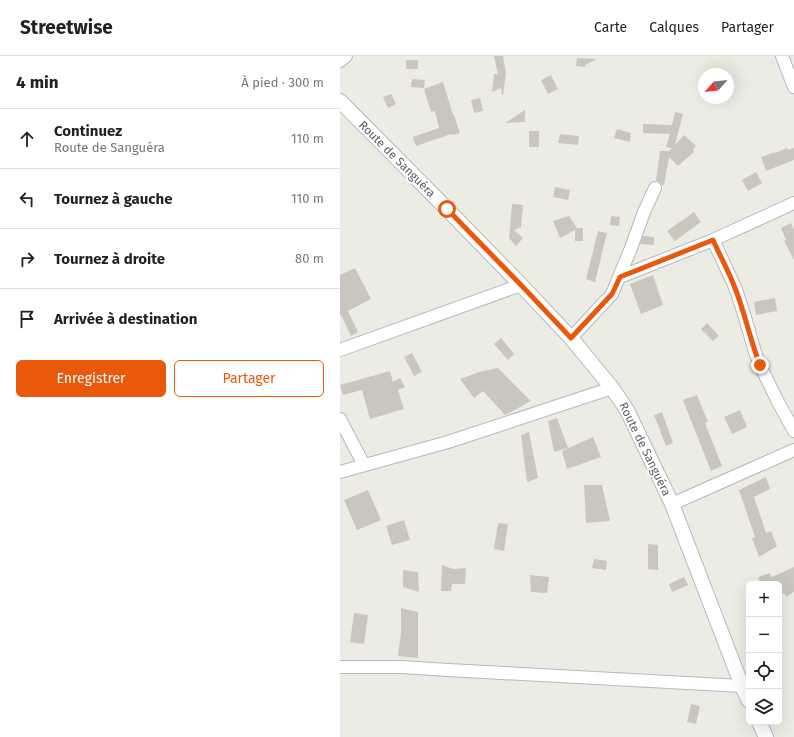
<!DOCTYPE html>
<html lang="fr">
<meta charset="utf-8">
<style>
:root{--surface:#fff;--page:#f2f2f2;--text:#222;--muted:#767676;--line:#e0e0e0;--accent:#ea580c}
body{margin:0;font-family:"Fira Sans",sans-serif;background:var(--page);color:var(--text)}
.controls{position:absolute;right:12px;bottom:12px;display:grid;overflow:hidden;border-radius:6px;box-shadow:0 4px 16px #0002}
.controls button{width:36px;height:36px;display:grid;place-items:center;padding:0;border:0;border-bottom:1px solid var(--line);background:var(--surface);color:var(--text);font:20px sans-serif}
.compass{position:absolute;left:358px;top:12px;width:36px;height:36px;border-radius:50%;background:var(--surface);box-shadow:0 4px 16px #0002;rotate:243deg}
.stop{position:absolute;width:12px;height:12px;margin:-9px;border:3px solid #ea580c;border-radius:50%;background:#fff}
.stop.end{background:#ea580c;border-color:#fff;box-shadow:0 1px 4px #0008}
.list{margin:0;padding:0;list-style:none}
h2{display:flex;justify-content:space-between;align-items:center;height:52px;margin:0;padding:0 16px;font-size:17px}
h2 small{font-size:13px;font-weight:400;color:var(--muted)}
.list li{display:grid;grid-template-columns:26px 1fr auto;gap:12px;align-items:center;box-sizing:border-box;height:60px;padding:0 16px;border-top:1px solid var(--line)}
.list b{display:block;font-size:15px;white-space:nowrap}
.list p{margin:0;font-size:13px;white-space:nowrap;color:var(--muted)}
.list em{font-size:13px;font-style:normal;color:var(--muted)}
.actions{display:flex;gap:8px;padding:12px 16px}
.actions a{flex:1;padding:9px 0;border:1px solid var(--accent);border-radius:6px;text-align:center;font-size:14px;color:var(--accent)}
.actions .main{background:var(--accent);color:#fff}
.icon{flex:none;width:22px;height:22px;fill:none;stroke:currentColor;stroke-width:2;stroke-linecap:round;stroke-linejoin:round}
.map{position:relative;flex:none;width:454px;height:681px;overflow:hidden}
header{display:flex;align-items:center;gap:24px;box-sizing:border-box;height:56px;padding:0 20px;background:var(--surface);border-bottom:1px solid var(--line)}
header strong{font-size:19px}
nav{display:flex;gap:22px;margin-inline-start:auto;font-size:14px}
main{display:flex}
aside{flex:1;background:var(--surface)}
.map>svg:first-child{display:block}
</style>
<header>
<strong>Streetwise</strong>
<nav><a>Carte</a><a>Calques</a><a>Partager</a></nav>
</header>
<main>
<aside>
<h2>4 min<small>À pied · 300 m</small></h2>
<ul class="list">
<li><svg class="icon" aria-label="ahead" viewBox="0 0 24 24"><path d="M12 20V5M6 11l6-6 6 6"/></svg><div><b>Continuez</b><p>Route de Sanguéra</p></div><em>110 m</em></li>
<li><svg class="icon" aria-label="left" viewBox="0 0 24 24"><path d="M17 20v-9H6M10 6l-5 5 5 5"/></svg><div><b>Tournez à gauche</b></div><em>110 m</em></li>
<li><svg class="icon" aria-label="right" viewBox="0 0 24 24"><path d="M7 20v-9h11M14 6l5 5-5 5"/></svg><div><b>Tournez à droite</b></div><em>80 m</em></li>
<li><svg class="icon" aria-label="arrive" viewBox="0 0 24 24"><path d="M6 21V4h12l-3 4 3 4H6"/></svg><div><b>Arrivée à destination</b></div></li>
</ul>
<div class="actions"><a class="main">Enregistrer</a><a>Partager</a></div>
</aside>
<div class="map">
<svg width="454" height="681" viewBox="0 0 454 681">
<rect width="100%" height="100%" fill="#edece4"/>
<path fill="#c9c6c0" d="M 154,0 L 163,0 L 166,17 L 163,39 L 162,39 L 161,32 L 152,36 L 154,18 L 158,18 Z
M 237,2 L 257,3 L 245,9 L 245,11 L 236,10 Z
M 66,4 L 78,4 L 78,13 L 66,13 Z
M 211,19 L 218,33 L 208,38 L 201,24 Z
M 72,23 L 85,24 L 84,32 L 71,31 Z
M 103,26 L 113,59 L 114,59 L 120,77 L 112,79 L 111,78 L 76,90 L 73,81 L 99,72 L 95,55 L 91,56 L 84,33 Z
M 51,38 L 56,48 L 48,52 L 43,41 Z
M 140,42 L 143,55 L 134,57 L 131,44 Z
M 185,54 L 185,66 L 165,67 Z
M 335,56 L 343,58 L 335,89 L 344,79 L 356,90 L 353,94 L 354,96 L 338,110 L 329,101 L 324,129 L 322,129 L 318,125 L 316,125 L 320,95 L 329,95 L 332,92 L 326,91 L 330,78 L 303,77 L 303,68 L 332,69 Z
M 277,73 L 291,77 L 290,86 L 274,82 Z
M 189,75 L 199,75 L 199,91 L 189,91 Z
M 220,78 L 239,80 L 238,89 L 218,87 Z
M 447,92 L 448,94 L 454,92 L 454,104 L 426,115 L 421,101 L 435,96 L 435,97 Z
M 416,116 L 422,127 L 408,135 L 402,124 Z
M 215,131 L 230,134 L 228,144 L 213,141 Z
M 172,148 L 183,149 L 181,171 L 174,174 L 183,182 L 176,190 L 169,182 Z
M 354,156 L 361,166 L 335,185 L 327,175 Z
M 229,160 L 237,172 L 243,172 L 243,185 L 235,185 L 235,174 L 220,182 L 213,165 Z
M 271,160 L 280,161 L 279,170 L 270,169 Z
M 451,167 L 454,174 L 454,204 L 444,185 L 446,184 L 441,172 Z
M 258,175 L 267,177 L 255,226 L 246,223 Z
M 303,180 L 314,181 L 314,189 L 300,188 Z
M 15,212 L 31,243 L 8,255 L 18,276 L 11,280 L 1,259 L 0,259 L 0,219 Z
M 313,219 L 323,249 L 301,258 L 290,228 Z
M 435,242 L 437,255 L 416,259 L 414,246 Z
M 367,267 L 379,280 L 373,285 L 361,273 Z
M 161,282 L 174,298 L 168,304 L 154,288 Z
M 72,297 L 82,316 L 74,320 L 64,301 Z
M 158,312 L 191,345 L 165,359 L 143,335 L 134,342 L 120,323 L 139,316 Z
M 50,315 L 53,326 L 60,322 L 65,331 L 58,334 L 64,353 L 30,363 L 22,334 L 3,339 L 0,329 Z
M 357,339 L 368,366 L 365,367 L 382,410 L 371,415 L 343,344 Z
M 400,354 L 407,371 L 392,378 L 384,361 Z
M 322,356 L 333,387 L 326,390 L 314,359 Z
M 217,362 L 228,392 L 214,396 L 208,365 Z
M 189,376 L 198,422 L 187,426 L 181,379 Z
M 253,381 L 261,401 L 227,413 L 222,395 Z
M 426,421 L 430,433 L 414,441 L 426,477 L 431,475 L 437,490 L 419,501 L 412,482 L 415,481 L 399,434 Z
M 244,429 L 262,429 L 270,465 L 246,467 Z
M 28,434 L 41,464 L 17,474 L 4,444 Z
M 64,464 L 70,484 L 52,489 L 46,470 Z
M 158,467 L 168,468 L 164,495 L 154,493 Z
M 308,488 L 318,489 L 318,514 L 308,513 Z
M 254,503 L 267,505 L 266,514 L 252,512 Z
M 102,509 L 113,513 L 126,512 L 125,528 L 112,528 L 111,535 L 101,535 Z
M 454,511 L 454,536 L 446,541 L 444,537 L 439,539 L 439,528 L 418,528 L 420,527 L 418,521 L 430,517 L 432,521 Z
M 63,514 L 78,516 L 79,536 L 63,531 Z
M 190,519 L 209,521 L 207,537 L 191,536 Z
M 344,521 L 348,529 L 332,536 L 329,528 Z
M 61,552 L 78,556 L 78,602 L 58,600 L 61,577 Z
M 14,557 L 28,559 L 24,588 L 10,586 Z
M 351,648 L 360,650 L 356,668 L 347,666 Z"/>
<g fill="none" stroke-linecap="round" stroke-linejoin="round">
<defs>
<path id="minor" d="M 442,0 L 454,31
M 0,5 L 6,0
M 373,184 L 395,231 L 404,258 L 415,296 L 420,309 L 437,344 L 454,375
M 280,221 L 373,184 L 454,147
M 231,282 L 272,238 L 291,192 L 304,156 L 315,132
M 0,294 L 181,229
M 0,363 L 24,409
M 0,416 L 108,386 L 272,332
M 332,448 L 454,394
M 0,611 L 62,611 L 108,614 L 402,630"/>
<path id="tertiary" d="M 0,45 L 107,153 L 181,229 L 231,282 L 272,332 L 287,354 L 332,448 L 402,630 L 409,645
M 419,666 L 426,681"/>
</defs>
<use href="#minor" stroke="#b6b8bd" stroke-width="14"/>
<use href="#tertiary" stroke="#b6b8bd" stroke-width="16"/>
<use href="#minor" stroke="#fff" stroke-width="12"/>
<use href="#tertiary" stroke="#fff" stroke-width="14"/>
</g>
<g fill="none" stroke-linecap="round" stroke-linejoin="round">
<path stroke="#ea580c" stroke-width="5" d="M 107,153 L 181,229 L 231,282 L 272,238 L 280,221 L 373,184 C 380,200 389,216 395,232 C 405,257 410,284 420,309"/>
</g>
<g text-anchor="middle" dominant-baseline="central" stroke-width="4" stroke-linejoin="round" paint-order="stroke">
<g font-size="12" fill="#5c5e63" stroke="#fff">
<text transform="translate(57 103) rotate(45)">Route de Sanguéra</text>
<text transform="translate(305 393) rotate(64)">Route de Sanguéra</text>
</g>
</g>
</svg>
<div class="controls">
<button>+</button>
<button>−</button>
<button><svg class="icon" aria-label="locate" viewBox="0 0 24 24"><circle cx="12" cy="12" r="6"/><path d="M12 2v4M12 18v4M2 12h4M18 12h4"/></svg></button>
<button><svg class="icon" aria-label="layers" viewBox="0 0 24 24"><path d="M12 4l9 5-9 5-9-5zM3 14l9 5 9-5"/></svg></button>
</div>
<svg class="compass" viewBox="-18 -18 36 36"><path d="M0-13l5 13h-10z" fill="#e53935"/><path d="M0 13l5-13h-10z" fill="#767676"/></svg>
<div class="stop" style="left:107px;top:153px"></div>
<div class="stop end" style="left:420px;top:309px"></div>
</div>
</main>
